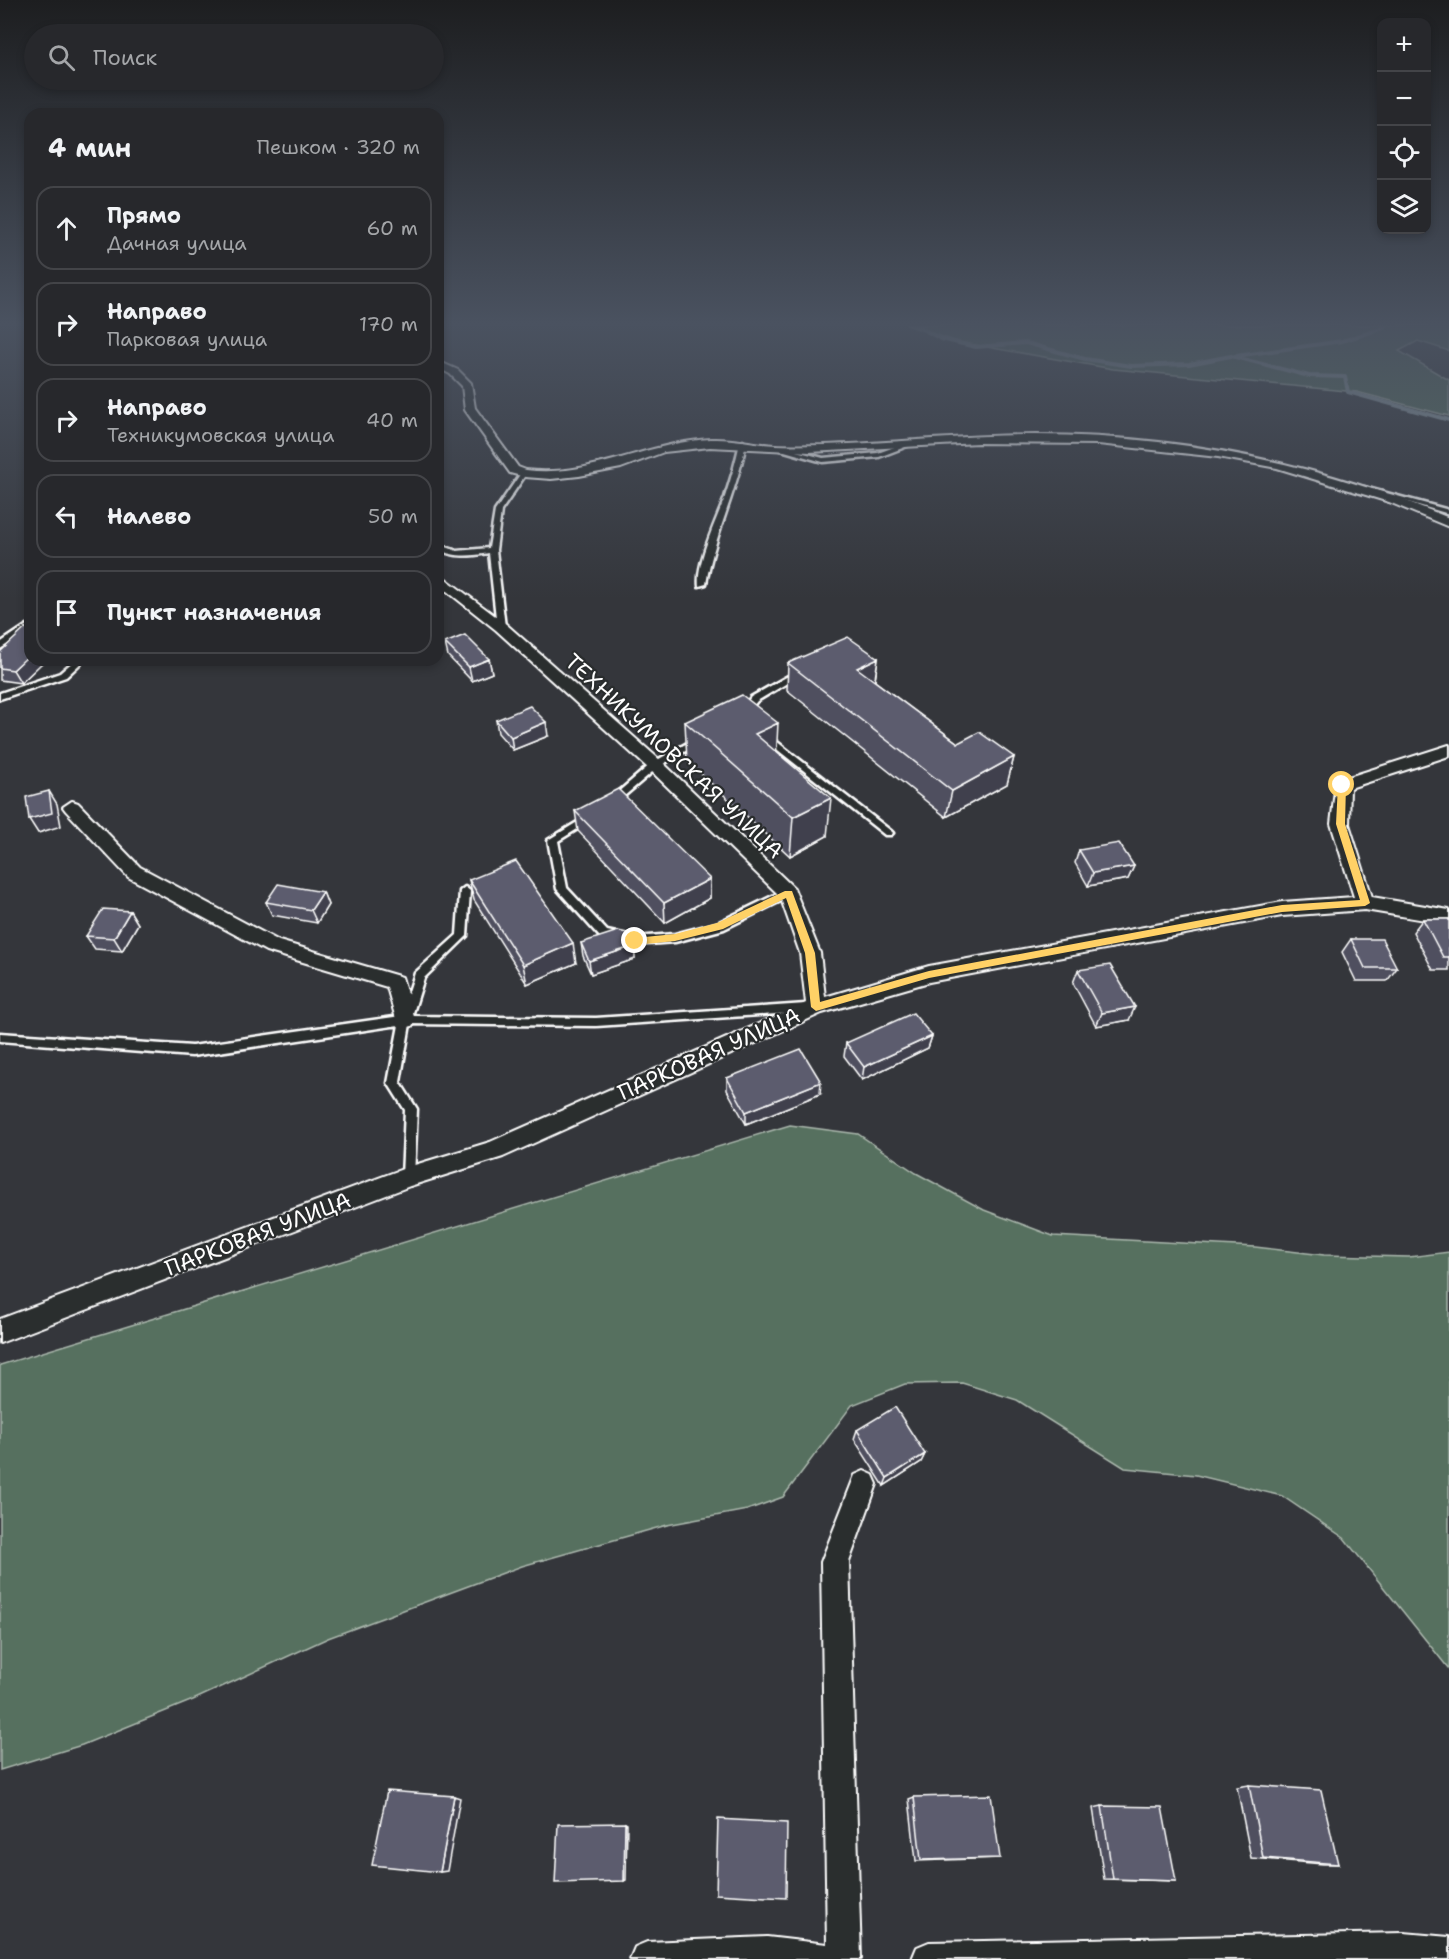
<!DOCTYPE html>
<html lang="ru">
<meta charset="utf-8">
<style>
:root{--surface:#27282c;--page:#333438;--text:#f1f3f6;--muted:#a4a6a9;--line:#434448}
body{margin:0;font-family:"Shantell Sans",sans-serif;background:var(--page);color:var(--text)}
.controls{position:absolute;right:18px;top:18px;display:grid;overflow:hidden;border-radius:12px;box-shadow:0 3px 9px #0003}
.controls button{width:54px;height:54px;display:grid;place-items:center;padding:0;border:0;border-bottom:2px solid var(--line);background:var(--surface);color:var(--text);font:30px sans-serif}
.stop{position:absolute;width:18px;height:18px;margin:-14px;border:4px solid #ffd166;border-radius:50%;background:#fff}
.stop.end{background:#ffd166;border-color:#fff;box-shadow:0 2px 6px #0008}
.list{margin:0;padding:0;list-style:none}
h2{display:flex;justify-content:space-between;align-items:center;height:78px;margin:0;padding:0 24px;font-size:26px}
h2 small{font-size:20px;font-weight:400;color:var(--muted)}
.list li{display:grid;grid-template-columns:39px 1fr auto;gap:18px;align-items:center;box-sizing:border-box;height:84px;margin:0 12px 12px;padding:0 12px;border:2px solid var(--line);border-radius:18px}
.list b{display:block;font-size:22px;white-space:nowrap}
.list p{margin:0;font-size:20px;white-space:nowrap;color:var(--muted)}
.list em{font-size:20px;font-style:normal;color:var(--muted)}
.icon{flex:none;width:33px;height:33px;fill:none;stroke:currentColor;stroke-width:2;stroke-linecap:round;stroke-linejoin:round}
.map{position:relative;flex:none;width:1449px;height:1959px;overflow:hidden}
.search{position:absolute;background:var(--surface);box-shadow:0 3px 9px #0003;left:24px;top:24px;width:420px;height:66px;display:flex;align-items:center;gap:15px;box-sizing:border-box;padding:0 21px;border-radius:33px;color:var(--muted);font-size:22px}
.panel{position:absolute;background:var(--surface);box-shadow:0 3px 9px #0003;left:24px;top:108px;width:420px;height:558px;border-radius:18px}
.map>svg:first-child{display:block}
</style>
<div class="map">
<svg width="1449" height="1959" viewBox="0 0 1449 1959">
<rect width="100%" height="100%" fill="#34363b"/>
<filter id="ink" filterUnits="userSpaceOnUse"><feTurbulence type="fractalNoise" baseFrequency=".0167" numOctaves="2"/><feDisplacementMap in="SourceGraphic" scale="12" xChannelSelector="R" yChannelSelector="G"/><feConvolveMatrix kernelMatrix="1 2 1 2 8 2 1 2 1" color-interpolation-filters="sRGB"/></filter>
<g filter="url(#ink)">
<path fill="#57705e" stroke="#abb8ae" stroke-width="1.5" d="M 906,325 L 1449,325 L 1449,351 L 1418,341 L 1399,351 L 1449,380 L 1449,416 L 1357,392 L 1113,369 L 958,342 Z
M 790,1125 L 858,1134 L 916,1173 L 984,1210 L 1053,1236 L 1255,1247 L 1324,1255 L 1409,1257 L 1449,1252 L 1449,1669 L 1344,1538 L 1282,1496 L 1196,1475 L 1125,1468 L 1017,1400 L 962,1383 L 905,1384 L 852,1405 L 783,1497 L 747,1510 L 667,1525 L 522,1566 L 328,1638 L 193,1700 L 82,1745 L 0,1770 L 0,1365 Z"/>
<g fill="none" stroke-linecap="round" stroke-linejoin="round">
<path stroke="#92a1a8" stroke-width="4" d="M 915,325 L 941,339 L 976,347 L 1026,343 L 1085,359 L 1131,366 L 1189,364 L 1231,356 L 1309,376 L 1345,377 L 1348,392 L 1449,420
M 1236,356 L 1342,341 L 1384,328 L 1384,325"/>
<defs>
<path id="service" d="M 743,441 L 746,443 C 737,491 714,535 706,584 L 699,586 C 696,563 717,519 725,497 C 731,479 736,461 740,443 Z
M 911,441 L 913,442 L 913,444 L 879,457 L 823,462 L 781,450 L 784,448 L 823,458 L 878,453 Z
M 521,473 L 526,474 L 501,511 L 496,550 L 505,627 L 501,629 L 497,627 L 489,553 C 471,556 454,558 438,549 L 438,544 L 457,551 L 489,548 L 495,511 Z
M 1364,487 L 1449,510 L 1449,514 L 1364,489 Z
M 27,625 L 30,625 L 30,630 L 0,649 L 0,643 Z
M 75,660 L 84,660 L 66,677 L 0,699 L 0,693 L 60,673 Z
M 797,671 L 800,671 L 804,673 L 757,701 L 746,715 L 740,715 L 739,713 L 751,697 Z
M 767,734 L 891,831 L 893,833 L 891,835 L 885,835 L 764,739 L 764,735 Z
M 698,737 L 701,738 L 701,742 L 658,767 L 615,804 L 609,804 L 607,802 L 609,800 L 652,763 Z
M 589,815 L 592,816 L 594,818 L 592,820 L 558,841 L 567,888 L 607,931 L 635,937 L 675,934 L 717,923 L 785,890 L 788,889 L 793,893 L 791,896 L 724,929 L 675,942 L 635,945 L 604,938 L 600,937 L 557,889 L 548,840 Z
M 465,887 L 470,891 L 467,936 L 424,978 L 412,1016 L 596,1018 L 806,1004 L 810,1005 L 811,1008 L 810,1011 L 806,1012 L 596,1026 L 410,1024 L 400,1082 L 417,1109 L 414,1177 L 412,1181 L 408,1182 L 404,1181 L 402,1177 L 405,1110 L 388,1083 L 399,1025 L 192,1056 L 0,1041 L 0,1033 L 192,1046 L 401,1016 L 415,973 L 457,935 L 460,891 Z"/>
<path id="minor" d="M 438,361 L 458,370 L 471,383 L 475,408 L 518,467 L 526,470 C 591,478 647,442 711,439 C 733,438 754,444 776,445 C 792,446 808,445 824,445 C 894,443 965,435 1036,435 C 1178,435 1318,463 1449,518 L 1449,527 L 1389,502 L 1277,468 L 1218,457 L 1098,444 L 978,443 L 810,452 L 710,447 L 664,452 L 621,468 L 579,476 L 551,479 L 525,477 L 510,473 L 465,410 L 462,386 L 450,374 L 438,368 Z
M 438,573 L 506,624 L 661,761 L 794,888 L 820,953 L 825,997 L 929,966 L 1282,902 L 1354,897 L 1331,824 L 1336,781 L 1449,745 L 1449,756 L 1350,788 L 1349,824 L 1372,897 L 1449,910 L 1449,924 L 1365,910 L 1282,916 L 929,982 L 822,1013 L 503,1157 L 410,1186 L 0,1343 L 0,1319 L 408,1167 L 490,1142 L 806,1003 L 800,953 L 780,896 L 649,769 L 496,630 L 438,584 Z
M 72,801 L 78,803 L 140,867 L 279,941 L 402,977 L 415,1020 L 412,1026 L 405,1028 L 398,1026 L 387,987 L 266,951 L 128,877 L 66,811 L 63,807 Z
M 864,1471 L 873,1475 L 877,1484 L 849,1562 L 861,1959 L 630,1959 L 635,1947 L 647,1942 L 767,1937 L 827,1944 L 821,1562 L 855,1475 Z
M 1404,1933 L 1449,1937 L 1449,1959 L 912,1959 L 917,1947 L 929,1942 Z"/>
</defs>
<use href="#service" stroke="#fff" stroke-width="5"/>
<use href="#minor" stroke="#fff" stroke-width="4"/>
<use href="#service" fill="#2a2d2e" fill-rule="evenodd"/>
<use href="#minor" fill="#2a2d2e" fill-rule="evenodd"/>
</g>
<path fill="#4f4f5f" stroke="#fff" stroke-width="1.5" d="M 445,643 L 489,659 L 492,673 L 472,681 L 448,656 Z
M 0,652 L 30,660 L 45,660 L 21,683 L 0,680 Z
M 878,658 L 875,681 L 958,743 L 1014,757 L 1007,784 L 946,817 L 787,690 L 788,663 Z
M 496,720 L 548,736 L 513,750 L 498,733 Z
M 685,722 L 776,752 L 827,836 L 790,856 L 687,761 Z
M 575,811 L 710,879 L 710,898 L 665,923 L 578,831 Z
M 1079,850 L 1134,866 L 1128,879 L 1088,886 L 1075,863 Z
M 469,880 L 576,963 L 527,984 L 474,900 Z
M 323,892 L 328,905 L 317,923 L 272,915 L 266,902 Z
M 130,911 L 138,924 L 122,951 L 95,949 L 86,936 Z
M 1423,919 L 1449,919 L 1449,970 L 1433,970 L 1413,932 Z
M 1351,939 L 1397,968 L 1387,981 L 1356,981 L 1342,952 Z
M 581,943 L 634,946 L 635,959 L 591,974 L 583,956 Z
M 1078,970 L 1129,1020 L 1096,1026 L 1073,983 Z
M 932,1036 L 928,1048 L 862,1080 L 844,1056 L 846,1043 Z
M 727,1078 L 820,1094 L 746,1124 L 727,1090 Z
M 857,1430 L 925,1454 L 921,1462 L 884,1486 L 854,1439 Z
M 1249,1785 L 1338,1864 L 1323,1864 L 1251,1858 L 1237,1787 Z
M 914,1797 L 1000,1858 L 916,1861 L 909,1799 Z
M 1102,1806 L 1176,1881 L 1104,1879 L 1093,1808 Z"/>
<path fill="#40404d" stroke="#fff" stroke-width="1.5" d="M 30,654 L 30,660 L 45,660 L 21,683 L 13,670 Z
M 878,658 L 874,685 L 857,668 Z
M 489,659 L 492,673 L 472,681 L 469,667 Z
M 546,722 L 548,736 L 513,750 L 511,737 Z
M 778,723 L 776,761 L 755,734 Z
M 1014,757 L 1007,784 L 946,817 L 952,791 Z
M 49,791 L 57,804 L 61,826 L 38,833 L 29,819 Z
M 831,798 L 827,836 L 790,856 L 793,817 Z
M 1134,866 L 1128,879 L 1088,886 L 1093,873 Z
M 710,879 L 710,898 L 665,923 L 664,903 Z
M 323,892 L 328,905 L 317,923 L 311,910 Z
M 130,911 L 138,924 L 122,951 L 114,938 Z
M 573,943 L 576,963 L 527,984 L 523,965 Z
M 634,946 L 635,959 L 591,974 L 589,961 Z
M 1135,1007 L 1129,1020 L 1096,1026 L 1102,1013 Z
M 932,1036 L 928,1048 L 862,1080 L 864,1067 Z
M 821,1082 L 820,1094 L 746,1124 L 746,1112 Z
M 925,1454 L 921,1462 L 884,1486 L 887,1478 Z
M 454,1796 L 460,1798 L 447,1871 L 440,1872 Z
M 625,1823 L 627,1824 L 626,1880 L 624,1881 Z"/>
<path fill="#5c5c6e" stroke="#fff" stroke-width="1.5" d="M 30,624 L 30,654 L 13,670 L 0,668 L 0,652 Z
M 465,635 L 489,659 L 469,667 L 445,643 Z
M 848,637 L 878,658 L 857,668 L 958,743 L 979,732 L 1014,757 L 952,791 L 788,663 Z
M 742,695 L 778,723 L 755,734 L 831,798 L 793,817 L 685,722 Z
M 530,706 L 546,722 L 511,737 L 496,720 Z
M 618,789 L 710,879 L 664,903 L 575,811 Z
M 49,791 L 52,813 L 29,819 L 26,797 Z
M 1119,843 L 1134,866 L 1093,873 L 1079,850 Z
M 516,861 L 573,943 L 523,965 L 469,880 Z
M 278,884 L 323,892 L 311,910 L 266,902 Z
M 103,909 L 130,911 L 114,938 L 86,936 Z
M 1423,919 L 1449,919 L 1449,957 L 1443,957 Z
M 618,931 L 627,933 L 634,946 L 589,961 L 581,943 Z
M 1351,939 L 1382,939 L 1397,968 L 1365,968 Z
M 1110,965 L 1135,1007 L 1102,1013 L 1078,970 Z
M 913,1013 L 932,1036 L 864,1067 L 846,1043 Z
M 801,1049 L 821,1082 L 746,1112 L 727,1078 Z
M 895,1407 L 925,1454 L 887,1478 L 857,1430 Z
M 1249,1785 L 1321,1790 L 1338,1864 L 1263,1858 Z
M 387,1791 L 454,1796 L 440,1872 L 372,1865 Z
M 991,1795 L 1000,1858 L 921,1860 L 914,1797 Z
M 1102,1806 L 1162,1807 L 1176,1881 L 1113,1879 Z
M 718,1819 L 787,1823 L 786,1898 L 716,1894 Z
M 625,1823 L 624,1881 L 555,1883 L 558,1824 Z"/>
</g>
<linearGradient id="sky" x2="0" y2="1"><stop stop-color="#1d1e20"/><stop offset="0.54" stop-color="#4a5260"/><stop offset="1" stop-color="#4a5260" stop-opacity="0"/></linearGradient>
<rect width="1449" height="599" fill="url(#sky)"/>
<path fill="#ffd166" d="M 1342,782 L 1346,785 L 1345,824 L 1370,903 L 1365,906 L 1282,912 L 929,978 L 816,1011 L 811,1007 L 805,953 L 786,898 L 723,929 L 675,941 L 635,945 L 631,941 L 635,938 L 675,934 L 717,923 L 785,891 L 792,891 L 815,953 L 820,1002 L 929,971 L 1282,905 L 1360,900 L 1336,824 L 1338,785 Z"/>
<g text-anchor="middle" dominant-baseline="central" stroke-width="4.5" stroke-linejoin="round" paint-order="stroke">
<g font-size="22" fill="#fff" stroke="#2a2d2e">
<text transform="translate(674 756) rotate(43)">ТЕХНИКУМОВСКАЯ УЛИЦА</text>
<text transform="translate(709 1054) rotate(-24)">ПАРКОВАЯ УЛИЦА</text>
<text transform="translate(258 1234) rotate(-21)">ПАРКОВАЯ УЛИЦА</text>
</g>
</g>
</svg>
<div class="controls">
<button>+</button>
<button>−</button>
<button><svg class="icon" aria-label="locate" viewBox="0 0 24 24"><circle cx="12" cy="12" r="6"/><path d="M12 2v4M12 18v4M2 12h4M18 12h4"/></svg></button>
<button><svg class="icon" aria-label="layers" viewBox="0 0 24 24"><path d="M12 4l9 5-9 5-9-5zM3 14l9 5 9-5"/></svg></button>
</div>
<div class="stop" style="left:1342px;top:785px"></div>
<div class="stop end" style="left:635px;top:941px"></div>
<div class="search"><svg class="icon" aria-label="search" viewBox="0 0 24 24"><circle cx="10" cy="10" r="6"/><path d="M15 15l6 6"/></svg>Поиск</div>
<section class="panel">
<h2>4 мин<small>Пешком · 320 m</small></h2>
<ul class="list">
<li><svg class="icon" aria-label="ahead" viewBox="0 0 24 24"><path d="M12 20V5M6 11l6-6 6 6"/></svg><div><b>Прямо</b><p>Дачная улица</p></div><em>60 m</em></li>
<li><svg class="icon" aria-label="right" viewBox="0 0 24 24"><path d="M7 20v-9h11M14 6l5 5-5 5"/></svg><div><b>Направо</b><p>Парковая улица</p></div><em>170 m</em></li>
<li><svg class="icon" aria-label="right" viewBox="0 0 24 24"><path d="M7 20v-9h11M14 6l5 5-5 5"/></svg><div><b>Направо</b><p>Техникумовская улица</p></div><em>40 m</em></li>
<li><svg class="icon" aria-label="left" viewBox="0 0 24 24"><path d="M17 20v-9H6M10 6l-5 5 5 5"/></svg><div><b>Налево</b></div><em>50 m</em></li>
<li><svg class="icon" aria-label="arrive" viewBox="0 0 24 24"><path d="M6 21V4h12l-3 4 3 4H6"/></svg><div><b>Пункт назначения</b></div></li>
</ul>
</section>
</div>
